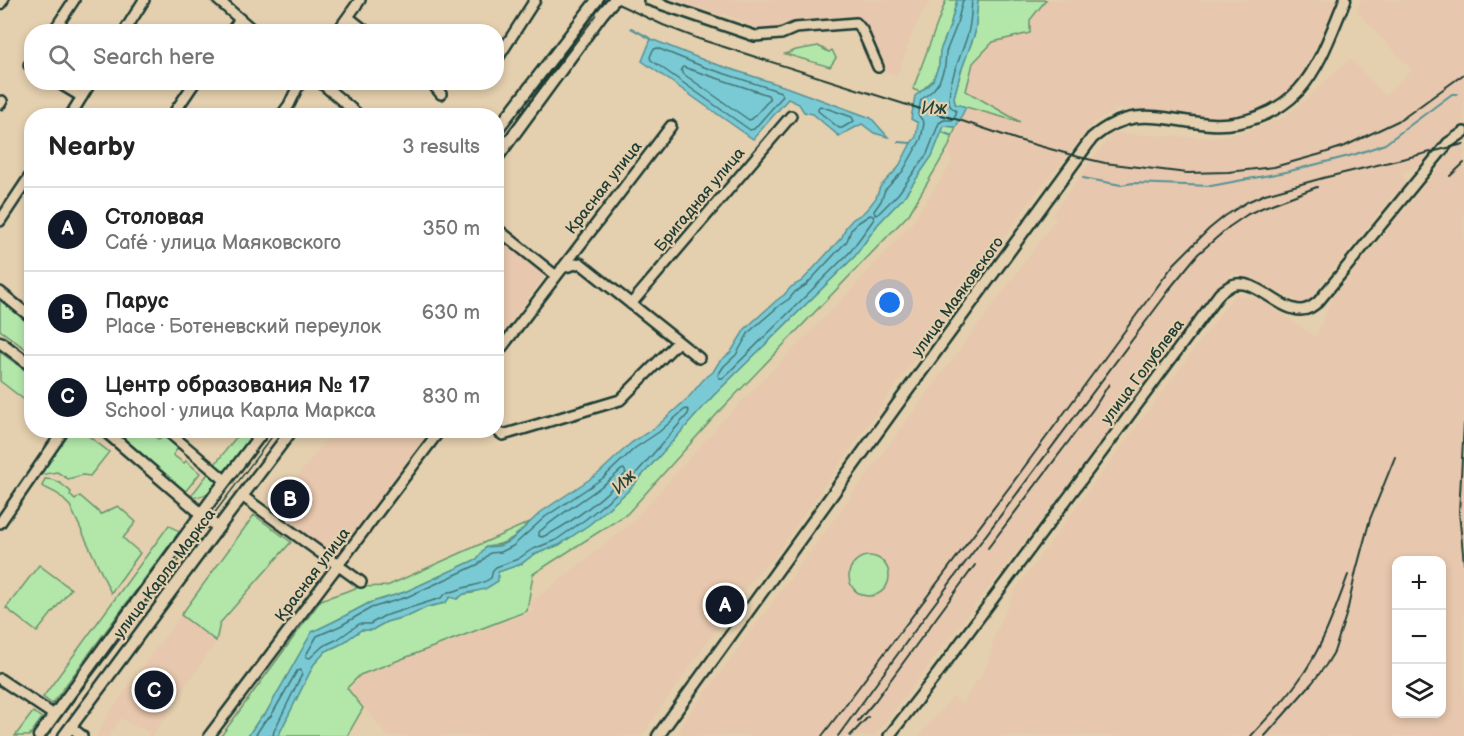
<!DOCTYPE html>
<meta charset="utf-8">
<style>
:root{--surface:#fff;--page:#f2f2f2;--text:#222;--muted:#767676;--line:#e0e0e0;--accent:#111827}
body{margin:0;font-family:"Balsamiq Sans",sans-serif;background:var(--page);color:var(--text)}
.controls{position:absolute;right:18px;bottom:18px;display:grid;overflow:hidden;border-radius:12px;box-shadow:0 3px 9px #0003}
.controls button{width:54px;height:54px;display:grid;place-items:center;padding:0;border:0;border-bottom:2px solid var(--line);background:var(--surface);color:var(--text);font:30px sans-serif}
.you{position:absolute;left:890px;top:303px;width:21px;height:21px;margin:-15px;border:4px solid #fff;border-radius:50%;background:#1a73e8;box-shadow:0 0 0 9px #1a73e833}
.badge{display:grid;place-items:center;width:39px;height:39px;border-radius:50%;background:var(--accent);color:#fff;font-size:20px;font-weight:700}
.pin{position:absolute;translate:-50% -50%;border:3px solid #fff;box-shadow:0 2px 6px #0006}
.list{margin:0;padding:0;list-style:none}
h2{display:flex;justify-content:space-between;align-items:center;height:78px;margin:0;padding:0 24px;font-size:26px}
h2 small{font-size:20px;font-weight:400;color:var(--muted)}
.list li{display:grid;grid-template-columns:39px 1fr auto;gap:18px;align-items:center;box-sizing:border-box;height:84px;padding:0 24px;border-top:2px solid var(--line)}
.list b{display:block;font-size:22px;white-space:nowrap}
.list p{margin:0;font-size:20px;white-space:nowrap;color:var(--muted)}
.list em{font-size:20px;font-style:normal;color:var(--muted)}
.icon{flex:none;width:33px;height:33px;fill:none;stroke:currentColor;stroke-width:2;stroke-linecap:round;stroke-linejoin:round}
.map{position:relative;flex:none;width:1464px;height:736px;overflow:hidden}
.search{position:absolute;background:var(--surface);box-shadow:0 3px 9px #0003;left:24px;top:24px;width:480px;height:66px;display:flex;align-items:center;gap:15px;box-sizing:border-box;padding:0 21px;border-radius:24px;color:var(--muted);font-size:22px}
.panel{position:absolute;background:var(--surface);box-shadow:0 3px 9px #0003;left:24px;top:108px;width:480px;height:330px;border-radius:24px}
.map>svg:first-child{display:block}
</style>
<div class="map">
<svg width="1464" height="736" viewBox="0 0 1464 736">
<rect width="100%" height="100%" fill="#e4cfae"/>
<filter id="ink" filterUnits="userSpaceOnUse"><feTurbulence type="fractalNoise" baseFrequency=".0167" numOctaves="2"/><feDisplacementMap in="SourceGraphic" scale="12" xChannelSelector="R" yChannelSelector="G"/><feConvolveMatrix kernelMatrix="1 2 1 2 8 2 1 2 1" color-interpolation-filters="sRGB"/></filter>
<g filter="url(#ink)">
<path fill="#e7c7ad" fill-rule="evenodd" d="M 675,0 L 931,0 L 916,23 L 897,75 L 869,66 L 855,34 L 852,14 L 767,33 L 724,13 L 719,18 L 712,12 Z
M 1046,0 L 1336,0 L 1308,65 L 1293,88 L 1277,99 L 1259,108 L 1236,116 L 1218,118 L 1172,116 L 1119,108 L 1094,122 L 1032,198 L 889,394 L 773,558 L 749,582 L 641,736 L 388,736 L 350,689 L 361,676 L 534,611 L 530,604 L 633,522 L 723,421 L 842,300 L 911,225 L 952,163 L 949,146 L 966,107 L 1017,121 L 966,91 L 973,63 L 993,42 L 1030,33 L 1030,21 Z
M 1361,0 L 1464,0 L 1464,122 L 1445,141 L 1425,165 L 1399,173 L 1407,181 L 1396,195 L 1394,193 L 1305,304 L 1233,272 L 1215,294 L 874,736 L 679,736 L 682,725 L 1057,219 L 1052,215 L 1112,134 L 1213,138 L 1246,132 L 1285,117 L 1309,97 L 1350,59 L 1385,96 L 1408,74 L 1413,71 L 1357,11 Z
M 1464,138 L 1464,736 L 919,736 L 953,697 L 962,705 L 967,700 L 966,698 L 989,663 L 994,638 L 1016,589 L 1235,295 L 1256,297 L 1316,337 L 1334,295 L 1441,166 L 1461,140 ZM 1396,560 L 1442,560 L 1442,714 L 1396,714 Z
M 497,235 L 545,274 L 497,340 L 496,340 Z
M 333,431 L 429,431 L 335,557 L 272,510 Z
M 181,615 L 216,641 L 152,736 L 148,736 L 150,733 L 121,718 L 108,736 L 97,736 L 109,714 Z"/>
<path fill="#b2e7a9" stroke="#68926e" stroke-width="1.5" d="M 946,0 L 957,0 L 950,26 L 940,51 L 939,65 L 933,80 L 920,92 L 913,89 Z
M 978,0 L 1046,0 L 1030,20 L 1030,33 L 993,42 L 973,63 L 966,91 L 1020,122 L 955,104 L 954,97 L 961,71 L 975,33 Z
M 818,46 L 829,52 L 832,50 L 836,58 L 830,67 L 785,54 L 796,50 Z
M 944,126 L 956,127 L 949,146 L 909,214 L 717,414 L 627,514 L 533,574 L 527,611 L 360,675 L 347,688 L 363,708 L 347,736 L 278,736 L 314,664 L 326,651 L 341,644 L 361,630 L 372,630 L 386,622 L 411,615 L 427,607 L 445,603 L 450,597 L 457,599 L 464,594 L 473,593 L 498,572 L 521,564 L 533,555 L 559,545 L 590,524 L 628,491 L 714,395 L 855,256 L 878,224 L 903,198 L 932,156 Z
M 0,299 L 31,324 L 31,353 L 0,330 Z
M 0,352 L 31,375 L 31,405 L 0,381 Z
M 71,431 L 82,431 L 109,452 L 90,476 L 83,475 L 68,479 L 57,472 L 40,475 Z
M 115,431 L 148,431 L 158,439 L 169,437 L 179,446 L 173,455 L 184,463 L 186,461 L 200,473 L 185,492 Z
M 241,431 L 258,431 L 223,476 L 212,468 Z
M 210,471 L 219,479 C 211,489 206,500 191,496 Z
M 45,479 C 57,479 63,485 71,492 L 70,495 L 75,500 L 80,496 L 101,514 L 118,506 L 136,522 L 123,538 L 140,553 L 111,593 L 70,506 L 58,494 L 42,486 Z
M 254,515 L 291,542 L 220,623 L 216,641 L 181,615 Z
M 530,522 C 516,536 507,545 486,547 L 477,559 L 405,592 L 369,603 L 337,620 L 312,632 L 266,713 L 260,718 L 248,736 L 221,736 L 321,600 L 359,587 L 387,586 Z
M 169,525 L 179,532 L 52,704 L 43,697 Z
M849 576a20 20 0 1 1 40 0a20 20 0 1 1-40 0Z
M 39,565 L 71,589 L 37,632 L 6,608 Z
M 33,712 L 42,718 L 29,736 L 15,736 Z"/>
<path fill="#7acad5" stroke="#569295" stroke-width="1.5" d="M 957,0 L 978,0 L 975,33 L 961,71 L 954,97 L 955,104 L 966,107 L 956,127 L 944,126 L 932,156 L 903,198 L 878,224 L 855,256 L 714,395 L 628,491 L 590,524 L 559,545 L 533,555 L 521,564 L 498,572 L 498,581 L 485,589 L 464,594 L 457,599 L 450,597 L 445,603 L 427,607 L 411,615 L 386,622 L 372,630 L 361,630 L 341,644 L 326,651 L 314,664 L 278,736 L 248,736 L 260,718 L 266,713 L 312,632 L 337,620 L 369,603 L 405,592 L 477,559 L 486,547 L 499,546 L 510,541 L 541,512 L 599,473 L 631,443 L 656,427 L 688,398 L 703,380 L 713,372 L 719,362 L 731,352 L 745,329 L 777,300 L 784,295 L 791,287 L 802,281 L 842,237 L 846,227 L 853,219 L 862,214 L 869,207 L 876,198 L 880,187 L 898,168 L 911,143 L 916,137 L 918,123 L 911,119 L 915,96 L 928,86 L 933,80 L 939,65 L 940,51 L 950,26 Z
M 651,39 L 706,61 L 783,86 L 871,118 L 888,137 L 874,133 L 862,124 L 839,136 L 813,114 L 804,112 L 799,104 L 788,99 L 753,139 L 642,61 Z"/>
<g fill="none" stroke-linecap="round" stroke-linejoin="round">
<path stroke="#437574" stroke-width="1.5" d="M 963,0 L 956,27 L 946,52 L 945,66 L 939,82 L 933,90 L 921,100 L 918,114 L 924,123 L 921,139 L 903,171 L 885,190 L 881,201 L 874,211 L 875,215 L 878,214 L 898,194 L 927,154 L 939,123 L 944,120 L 952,120 L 956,114 L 956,111 L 950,106 C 945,86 963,53 968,33 C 971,23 971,11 972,0
M 657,48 L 704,67 L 781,92 L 783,96 L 754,129 L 750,130 L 651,60 L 650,57 L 653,50 Z
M 683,67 L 768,95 L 770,99 L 752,119 L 749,120 L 682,73 L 681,69 Z
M 820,106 L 852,117 L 854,121 L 842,128 L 839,128 L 818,111 L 818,108 Z
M 870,215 L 873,216 L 874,219 L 850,252 L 723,378 L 719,378 L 718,375 L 724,366 L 736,355 L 749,332 L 780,305 L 789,299 L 795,292 L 806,285 L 847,241 L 851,230 L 856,224 Z
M 687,409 L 689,411 L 688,414 L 624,487 L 586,519 L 556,540 L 531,550 L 518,559 L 496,567 L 493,570 L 491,578 C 481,585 474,585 463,588 C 457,590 455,592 448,592 L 441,598 L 384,616 L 370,624 L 359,624 L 338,639 L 323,646 L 310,658 L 306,657 L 306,655 L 317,636 L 340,626 L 371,608 L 407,597 L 479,564 L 490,553 L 501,552 L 513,546 L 545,517 L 603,478 L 635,448 L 659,432 L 684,410 Z
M 624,469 L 626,473 C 609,494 567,527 542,537 L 539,536 L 539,532 C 565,509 596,494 621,470 Z
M 255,736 L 264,722 L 271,716 L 297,671 L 301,670 L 302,674 L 274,731 L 273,736"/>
<path stroke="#569295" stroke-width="2" d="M 631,28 L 651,39
M 942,132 L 952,136
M 898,142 L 911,143
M 1083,178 L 1121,185 L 1133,183 L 1211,186 L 1286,172 L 1353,155 L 1385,144 L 1452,94 L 1457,94"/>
<defs>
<path id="minor" d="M 218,0 L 255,32
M 649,0 L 755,36 L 781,34 L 795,28 L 856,23 L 862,30 L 878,67
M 0,4 L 3,0
M 348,17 L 367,32
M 53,32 L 74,0
M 124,32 L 144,0
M 231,32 L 240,19
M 337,32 L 360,0
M 496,61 L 535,0
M 32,62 L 29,65 L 32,67
M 57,82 L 82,97
M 320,82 L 360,116
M 431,82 L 441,94
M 0,104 L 2,101
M 70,116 L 91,82
M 172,116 L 195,82
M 281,116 L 289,105 L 300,82
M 0,221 L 32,173
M 496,228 L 556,276
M 562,268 L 580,263 L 699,358
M 0,292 L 32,318
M 631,304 L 791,116
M 496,355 L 671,126
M 166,430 L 226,481
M 496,430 L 503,435 L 620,400 L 678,342
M 242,496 L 361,582
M 0,523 L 64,430
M 0,679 L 54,715
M 71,727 L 82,736
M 209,736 L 440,430
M 889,736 L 935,677 L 1220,293 C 1224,290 1228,287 1232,285 C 1255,277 1278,310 1301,310 C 1308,310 1313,306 1318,302 L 1448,143 L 1464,132"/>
<path id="major" d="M 496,131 L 597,0
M 496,159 L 602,14
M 0,342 L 32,366
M 104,430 L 218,528
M 39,736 L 215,495 L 264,430
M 64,736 L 218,528 L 292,430
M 658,736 L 902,398 L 1092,138 C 1133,103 1164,121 1211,124 C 1242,126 1277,114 1299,90 C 1321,65 1332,30 1345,0"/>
</defs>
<use href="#minor" stroke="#1f3d34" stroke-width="14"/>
<use href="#major" stroke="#1f3d34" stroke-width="15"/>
<use href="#minor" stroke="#e4cfae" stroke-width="9"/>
<use href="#major" stroke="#e4cfae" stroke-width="10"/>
<path stroke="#1f3d34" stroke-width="1.5" d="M 496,147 L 608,0
M 47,736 L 277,430"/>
<path stroke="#1f3d34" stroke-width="2" d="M 609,0 L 663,25 L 699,39 L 904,104 L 962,121 L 1018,140 L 1079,157 L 1105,163 L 1187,173 L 1228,172 L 1274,167 L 1321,154 L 1345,146 L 1402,119 L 1464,74
M 1450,176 L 1464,163
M 1166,293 L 1198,254 L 1229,227 L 1248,214 L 1264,207 L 1317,187
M 1464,424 L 1459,512 L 1464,563
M 988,548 L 1094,408 L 1109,384
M 858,721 L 875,701 L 975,565
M 822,736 L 1011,485 L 1174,264 L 1209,229 L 1225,216 L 1247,202 L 1265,194 L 1323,178 L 1464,144
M 838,736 L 929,611 L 1171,288
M 850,736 L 868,717
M 1251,736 C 1267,718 1285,700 1299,680 C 1322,649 1335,610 1348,575
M 1265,736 L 1312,683 L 1326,665 L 1334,652 L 1347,612 L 1356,571 L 1370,519 L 1395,457"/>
<defs>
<path id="major-bridge" d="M 602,14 L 614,0"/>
</defs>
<use href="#major-bridge" stroke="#1f3d34" stroke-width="15" stroke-linecap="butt"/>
<use href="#major-bridge" stroke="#e4cfae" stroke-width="10"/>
</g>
</g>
<g text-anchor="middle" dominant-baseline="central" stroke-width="4.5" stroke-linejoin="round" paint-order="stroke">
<g font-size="16" fill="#1f3d34" stroke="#e4cfae">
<text transform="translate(604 188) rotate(-52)">Красная улица</text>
<text transform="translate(700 200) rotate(-50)">Бригадная улица</text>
<text transform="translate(958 297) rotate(-54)">улица Маяковского</text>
<text transform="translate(1143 372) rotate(-53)">улица Голублева</text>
<text transform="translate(165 574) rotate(-53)">улица Карла Маркса</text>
<text transform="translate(313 575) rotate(-53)">Красная улица</text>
</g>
<g font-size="18" font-style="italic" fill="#24443c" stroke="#e4cfae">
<text x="934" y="108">Иж</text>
<text transform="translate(624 482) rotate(-44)">Иж</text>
</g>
</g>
</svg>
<div class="controls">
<button>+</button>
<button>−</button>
<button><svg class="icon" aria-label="layers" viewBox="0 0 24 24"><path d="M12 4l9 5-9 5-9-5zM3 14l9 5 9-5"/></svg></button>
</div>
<div class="you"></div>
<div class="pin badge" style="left:725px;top:605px">A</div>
<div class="pin badge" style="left:290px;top:499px">B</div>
<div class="pin badge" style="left:154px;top:690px">C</div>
<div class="search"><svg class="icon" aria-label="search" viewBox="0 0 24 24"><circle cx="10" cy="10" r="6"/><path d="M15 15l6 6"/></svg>Search here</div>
<section class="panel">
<h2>Nearby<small>3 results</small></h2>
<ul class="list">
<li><span class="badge">A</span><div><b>Столовая</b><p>Café · улица Маяковского</p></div><em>350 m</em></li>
<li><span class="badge">B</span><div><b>Парус</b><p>Place · Ботеневский переулок</p></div><em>630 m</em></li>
<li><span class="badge">C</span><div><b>Центр образования № 17</b><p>School · улица Карла Маркса</p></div><em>830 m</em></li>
</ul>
</section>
</div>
